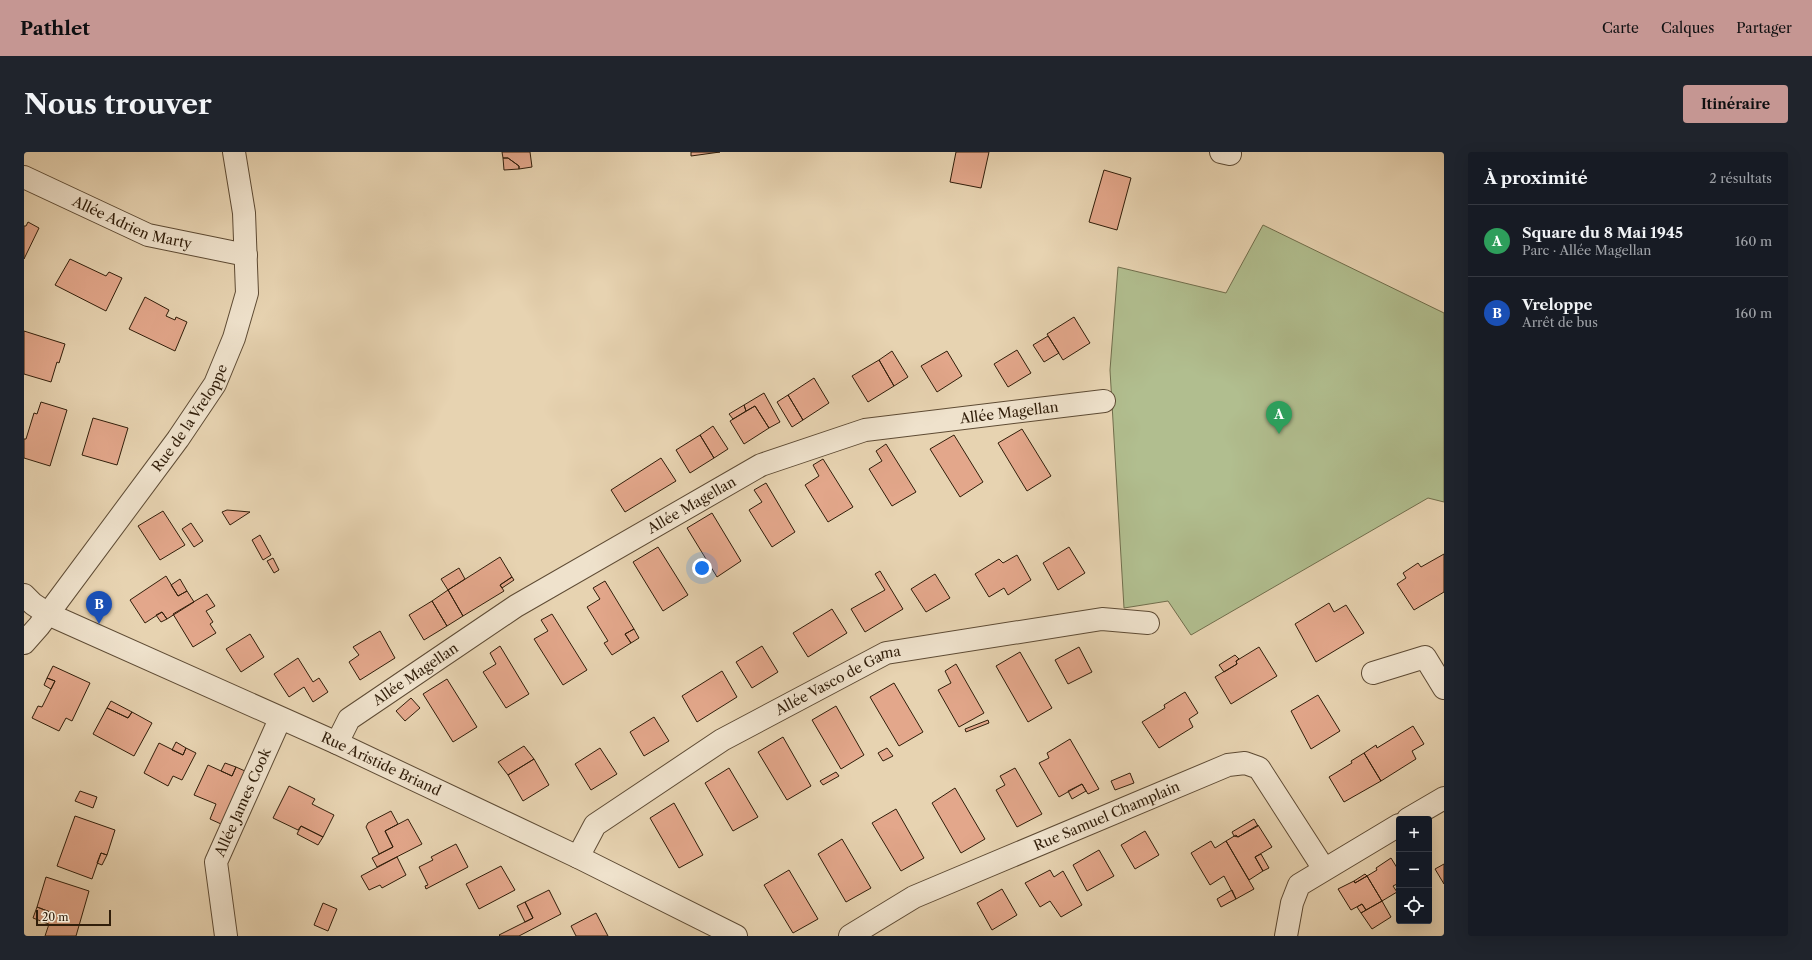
<!DOCTYPE html>
<html lang="fr">
<meta charset="utf-8">
<style>
:root{--surface:#171b24;--page:#20242c;--text:#f1f3f6;--muted:#9ea1a6;--line:#363941;--accent:#c59692}
body{margin:0;font-family:"Libre Caslon Text",serif;background:var(--page);color:var(--text)}
.controls{position:absolute;right:12px;bottom:12px;display:grid;overflow:hidden;border-radius:4px;box-shadow:0 4px 16px #0002}
.controls button{width:36px;height:36px;display:grid;place-items:center;padding:0;border:0;border-bottom:1px solid var(--line);background:var(--surface);color:var(--text);font:20px sans-serif}
.scale{position:absolute;left:12px;bottom:10px;width:75px;box-sizing:border-box;padding-left:4px;border:2px solid #311e0a;border-top:0;font-size:11px;line-height:14px;white-space:nowrap;color:#311e0a;-webkit-text-stroke:3px #efe2cc;paint-order:stroke}
.you{position:absolute;left:678px;top:416px;width:14px;height:14px;margin:-10px;border:3px solid #fff;border-radius:50%;background:#1a73e8;box-shadow:0 0 0 6px #1a73e833}
.badge{display:grid;place-items:center;width:26px;height:26px;border-radius:50%;background:var(--accent);color:#fff;font-size:13px;font-weight:700}
.pin{position:absolute;translate:-50% -33px;filter:drop-shadow(0 1px 2px #0008)}
.pin::after{content:'';position:absolute;top:21px;width:14px;height:12px;background:inherit;clip-path:polygon(0 0,100% 0,50% 100%)}
.list{margin:0;padding:0;list-style:none}
h2{display:flex;justify-content:space-between;align-items:center;height:52px;margin:0;padding:0 16px;font-size:17px}
h2 small{font-size:13px;font-weight:400;color:var(--muted)}
.list li{display:grid;grid-template-columns:26px 1fr auto;gap:12px;align-items:center;box-sizing:border-box;height:72px;padding:0 16px;border-top:1px solid var(--line)}
.list b{display:block;font-size:15px;white-space:nowrap}
.list p{margin:0;font-size:13px;white-space:nowrap;color:var(--muted)}
.list em{font-size:13px;font-style:normal;color:var(--muted)}
.icon{flex:none;width:22px;height:22px;fill:none;stroke:currentColor;stroke-width:2;stroke-linecap:round;stroke-linejoin:round}
.map{position:relative;flex:none;width:1420px;height:784px;overflow:hidden;border-radius:4px}
header{display:flex;align-items:center;gap:24px;box-sizing:border-box;height:56px;padding:0 20px;background:var(--accent);color:#111}
header strong{font-size:19px}
nav{display:flex;gap:22px;margin-inline-start:auto;font-size:14px}
.intro{display:flex;align-items:center;justify-content:space-between;box-sizing:border-box;height:96px;padding:0 24px}
h1{margin:0;font-size:28px}
.button{padding:10px 18px;border-radius:4px;background:var(--accent);color:#111;font-size:14px;font-weight:700}
main{display:flex;gap:24px;padding:0 24px}
aside{flex:1;background:var(--surface);border-radius:4px;box-shadow:0 4px 16px #0002}
.map>svg:first-child{display:block}
</style>
<header>
<strong>Pathlet</strong>
<nav><a>Carte</a><a>Calques</a><a>Partager</a></nav>
</header>
<div class="intro"><h1>Nous trouver</h1><a class="button">Itinéraire</a></div>
<main>
<div class="map">
<svg width="1420" height="784" viewBox="0 0 1420 784">
<rect width="100%" height="100%" fill="#e7d3b1"/>
<filter id="stains"><feTurbulence type="fractalNoise" baseFrequency=".005" numOctaves="4"/><feColorMatrix values="0 0 0 0 .2 0 0 0 0 .09 0 0 0 0 .02 0 0 0 .5 -.17"/></filter>
<radialGradient id="worn" r=".72"><stop offset=".6" stop-color="#630" stop-opacity="0"/><stop offset="1" stop-color="#630" stop-opacity=".3"/></radialGradient>
<path fill="#b1be8f" stroke="#716e4c" d="M 1239,73 L 1420,161 L 1420,350 L 1404,346 L 1167,483 L 1144,449 L 1100,456 L 1086,218 L 1094,115 L 1202,141 Z"/>
<path fill="#e3a78b" stroke="#311e0a" d="M 478,0 L 506,0 L 508,15 L 495,17 L 495,14 L 484,6 L 479,6 Z
M 667,0 L 696,0 L 667,4 Z
M 932,0 L 965,0 L 957,36 L 926,30 Z
M 479,6 L 484,6 L 495,14 L 495,17 L 480,18 Z
M 1080,18 L 1107,26 L 1093,78 L 1065,70 Z
M 4,70 L 15,76 L 0,107 L 0,74 L 2,74 Z
M 46,107 L 82,124 L 85,120 L 98,126 L 82,159 L 31,133 Z
M 121,145 L 145,158 L 142,164 L 151,168 L 152,165 L 163,170 L 151,199 L 105,177 Z
M 1050,165 L 1066,191 L 1039,208 L 1023,182 Z
M 0,179 L 41,192 L 35,211 L 33,210 L 27,230 L 0,222 Z
M 1024,184 L 1035,201 L 1020,210 L 1009,193 Z
M 993,198 L 1007,221 L 984,235 L 970,212 Z
M 868,199 L 884,225 L 870,234 L 855,208 Z
M 923,199 L 938,224 L 913,240 L 897,214 Z
M 855,208 L 870,234 L 844,250 L 828,224 Z
M 790,226 L 805,251 L 779,268 L 764,243 Z
M 740,241 L 756,270 L 745,276 L 731,254 L 722,259 L 720,253 Z
M 764,243 L 779,268 L 768,275 L 753,250 Z
M 17,250 L 43,258 L 26,314 L 0,306 L 0,287 L 2,287 L 10,261 L 13,262 Z
M 720,253 L 722,259 L 709,267 L 705,262 Z
M 731,254 L 745,276 L 720,292 L 706,269 Z
M 69,266 L 104,276 L 93,313 L 58,303 Z
M 689,274 L 704,297 L 690,306 L 676,283 Z
M 998,277 L 1027,324 L 1003,339 L 974,291 Z
M 676,283 L 690,306 L 666,321 L 652,298 Z
M 930,283 L 959,330 L 936,345 L 906,297 Z
M 862,292 L 892,340 L 868,354 L 845,317 L 858,309 L 852,299 Z
M 637,306 L 652,329 L 601,360 L 587,338 Z
M 799,307 L 829,355 L 804,370 L 781,333 L 795,324 L 789,313 Z
M 742,331 L 771,380 L 748,395 L 725,358 L 738,350 L 730,338 Z
M 203,358 L 226,360 L 206,373 L 198,360 Z
M 139,359 L 161,393 L 136,408 L 114,374 Z
M 688,361 L 717,409 L 693,425 L 663,376 Z
M 167,371 L 179,389 L 170,395 L 158,377 Z
M 236,383 L 247,403 L 239,408 L 228,388 Z
M 634,395 L 664,443 L 639,459 L 609,410 Z
M 1045,395 L 1061,421 L 1034,438 L 1019,411 Z
M 1420,402 L 1420,440 L 1390,458 L 1373,432 L 1382,426 L 1379,421 L 1394,411 L 1397,415 Z
M 993,403 L 1007,428 L 984,443 L 980,436 L 965,445 L 951,422 L 975,407 L 979,411 Z
M 476,405 L 488,425 L 476,433 L 480,439 L 439,464 L 424,438 Z
M 249,406 L 255,418 L 250,421 L 243,409 Z
M 435,416 L 441,427 L 424,438 L 417,427 Z
M 856,419 L 879,457 L 841,480 L 827,457 L 861,438 L 851,422 Z
M 911,422 L 926,446 L 902,460 L 887,437 Z
M 142,424 L 154,444 L 163,439 L 170,450 L 143,467 L 138,460 L 121,471 L 106,448 Z
M 488,425 L 490,428 L 478,436 L 476,433 Z
M 156,427 L 163,439 L 154,444 L 147,433 Z
M 581,429 L 610,477 L 601,482 L 607,491 L 588,503 L 580,491 L 584,489 L 563,455 L 576,447 L 569,436 Z
M 424,438 L 439,464 L 423,474 L 408,449 Z
M 183,442 L 191,454 L 182,459 L 189,470 L 186,472 L 192,481 L 169,495 L 149,462 Z
M 408,449 L 423,474 L 400,488 L 385,463 Z
M 1305,451 L 1310,460 L 1322,453 L 1340,481 L 1292,510 L 1271,472 Z
M 808,457 L 823,481 L 784,505 L 769,481 Z
M 138,460 L 143,467 L 137,470 L 132,463 Z
M 528,462 L 563,518 L 539,533 L 510,487 L 524,479 L 517,468 Z
M 610,477 L 615,486 L 607,491 L 601,482 Z
M 356,479 L 371,506 L 336,528 L 325,510 L 335,503 L 329,495 Z
M 226,482 L 240,505 L 217,520 L 202,497 Z
M 476,494 L 505,542 L 482,556 L 459,520 L 472,512 L 466,501 Z
M 738,494 L 754,520 L 728,536 L 712,510 Z
M 1055,495 L 1068,520 L 1044,532 L 1031,508 Z
M 1235,495 L 1253,524 L 1207,552 L 1191,525 L 1213,512 L 1212,509 Z
M 996,500 L 1028,556 L 1004,570 L 972,514 Z
M 1211,503 L 1215,507 L 1212,509 L 1213,512 L 1200,520 L 1195,513 Z
M 274,506 L 289,530 L 295,526 L 304,540 L 289,550 L 280,535 L 265,545 L 250,522 Z
M 932,512 L 960,561 L 935,575 L 914,538 L 927,531 L 921,519 Z
M 29,514 L 66,531 L 48,569 L 42,566 L 35,579 L 8,566 L 14,554 L 18,555 L 31,529 L 23,526 Z
M 698,519 L 713,545 L 673,570 L 658,544 Z
M 23,526 L 31,529 L 27,537 L 20,533 Z
M 423,527 L 453,575 L 429,590 L 399,542 Z
M 870,531 L 899,580 L 875,594 L 846,545 Z
M 1161,540 L 1174,561 L 1165,567 L 1169,575 L 1135,596 L 1118,570 L 1141,556 L 1140,553 Z
M 1294,543 L 1316,579 L 1287,597 L 1267,559 Z
M 387,546 L 396,556 L 381,569 L 372,559 Z
M 87,549 L 108,560 L 104,566 L 83,556 Z
M 812,554 L 840,603 L 817,617 L 788,568 Z
M 83,556 L 104,566 L 108,560 L 128,571 L 110,604 L 69,582 Z
M 630,565 L 645,589 L 620,604 L 606,580 Z
M 964,568 L 965,571 L 942,580 L 941,577 Z
M 1389,574 L 1400,592 L 1388,599 L 1392,607 L 1357,629 L 1340,601 L 1352,593 L 1353,596 Z
M 759,585 L 787,634 L 763,648 L 734,600 Z
M 1046,587 L 1075,637 L 1064,642 L 1058,632 L 1035,645 L 1015,611 L 1025,606 L 1023,601 Z
M 152,590 L 162,596 L 159,603 L 148,598 Z
M 135,591 L 159,603 L 162,596 L 172,601 L 158,628 L 149,624 L 144,634 L 120,621 Z
M 500,594 L 510,607 L 484,623 L 474,610 Z
M 576,596 L 593,622 L 567,638 L 551,612 Z
M 863,596 L 869,604 L 859,609 L 854,601 Z
M 1340,601 L 1357,629 L 1320,650 L 1305,625 L 1328,611 L 1327,609 Z
M 510,607 L 525,633 L 499,649 L 484,623 Z
M 201,611 L 212,615 L 208,624 L 197,619 Z
M 184,613 L 208,624 L 212,615 L 221,619 L 197,672 L 186,667 L 192,652 L 170,643 Z
M 705,616 L 734,665 L 709,679 L 681,631 Z
M 991,616 L 1018,662 L 993,675 L 972,638 L 981,633 L 976,624 Z
M 812,620 L 815,624 L 799,633 L 796,629 Z
M 1106,621 L 1110,631 L 1091,638 L 1087,629 Z
M 1058,632 L 1062,639 L 1048,647 L 1044,639 Z
M 265,634 L 291,647 L 288,652 L 310,663 L 299,685 L 277,674 L 274,678 L 249,666 Z
M 931,636 L 961,687 L 937,701 L 908,651 Z
M 56,639 L 73,645 L 69,656 L 51,649 Z
M 650,651 L 679,703 L 655,716 L 626,666 Z
M 872,657 L 900,706 L 877,719 L 848,671 Z
M 367,659 L 374,672 L 361,679 L 369,695 L 355,702 L 342,675 L 344,671 Z
M 51,664 L 91,678 L 83,703 L 77,701 L 68,727 L 33,714 Z
M 384,667 L 398,692 L 353,715 L 348,706 L 369,695 L 361,679 Z
M 1230,667 L 1234,674 L 1214,685 L 1210,684 L 1208,680 Z
M 1234,673 L 1248,695 L 1231,705 L 1239,719 L 1225,728 L 1202,689 L 1212,683 L 1214,685 Z
M 277,674 L 299,685 L 294,693 L 273,682 Z
M 1121,679 L 1135,703 L 1111,717 L 1097,693 Z
M 818,687 L 847,736 L 822,750 L 794,702 Z
M 1187,689 L 1191,696 L 1202,689 L 1230,737 L 1212,747 L 1200,724 L 1186,733 L 1167,701 Z
M 432,692 L 444,715 L 402,737 L 401,734 L 404,733 L 395,715 L 409,708 L 407,705 Z
M 1075,698 L 1090,724 L 1063,739 L 1049,713 Z
M 77,701 L 83,703 L 78,713 L 73,711 Z
M 1237,702 L 1245,716 L 1239,719 L 1231,705 Z
M 373,705 L 382,723 L 358,736 L 356,733 L 345,738 L 337,724 Z
M 1367,706 L 1375,719 L 1375,731 L 1369,734 L 1373,740 L 1358,749 L 1343,724 L 1353,718 L 1352,716 Z
M 1420,712 L 1420,732 L 1411,717 Z
M 477,714 L 491,738 L 455,757 L 442,732 Z
M 765,718 L 794,767 L 769,781 L 740,733 Z
M 1026,718 L 1030,725 L 1039,719 L 1058,753 L 1037,765 L 1026,749 L 1016,755 L 1001,731 Z
M 1341,722 L 1343,724 L 1331,731 L 1330,729 Z
M 1343,724 L 1358,749 L 1342,758 L 1338,752 L 1327,758 L 1314,737 L 1330,729 L 1331,731 Z
M 22,725 L 65,739 L 52,784 L 21,784 L 25,772 L 22,771 L 26,760 L 13,755 Z
M 978,737 L 993,763 L 968,778 L 953,751 Z
M 525,738 L 537,762 L 495,784 L 476,784 L 475,783 L 509,766 L 501,750 Z
M 1208,738 L 1212,747 L 1197,755 L 1193,747 Z
M 1358,749 L 1367,765 L 1348,777 L 1337,761 Z
M 501,750 L 509,766 L 501,770 L 493,754 Z
M 299,751 L 313,757 L 304,779 L 290,773 Z
M 1338,752 L 1342,758 L 1337,761 L 1333,755 Z
M 13,755 L 26,760 L 22,771 L 9,766 Z
M 572,761 L 584,784 L 552,784 L 547,774 Z"/>
<g fill="none" stroke-linecap="round" stroke-linejoin="round">
<defs>
<g id="minor">
<path d="M 1197,0 L 1206,2"/>
<path id="s1" d="M 0,25 L 124,83 L 222,103"/>
<path id="s2" d="M 0,443 L 9,452 L 24,462 L 313,591 L 554,705 L 712,784"/>
<path id="s3" d="M 0,491 L 15,474 L 154,287 L 191,232 L 210,186 L 223,141 L 220,61 L 210,0"/>
<path d="M 1349,521 L 1401,505 L 1420,536"/>
<path id="s4" d="M 313,591 L 325,567 L 492,454 L 737,313 L 841,278 L 1080,249"/>
<path d="M 1384,667 L 1420,646"/>
<path id="s5" d="M 554,705 L 571,673 L 698,588 L 862,501 L 1078,467 L 1124,471"/>
<path id="s6" d="M 202,784 L 192,710 L 256,567"/>
<path id="s7" d="M 826,784 L 890,745 L 1204,613 L 1221,611 L 1235,616 L 1300,717"/>
<path d="M 1262,784 L 1268,751 L 1275,733 L 1375,673"/>
</g>
</defs>
<use href="#minor" stroke="#5e4b34" stroke-width="24"/>
<use href="#minor" stroke="#efe2cc" stroke-width="22"/>
</g>
<g text-anchor="middle" dominant-baseline="central" stroke-width="3.5" stroke-linejoin="round" paint-order="stroke">
<g font-size="14" fill="#311e0a" stroke="#efe2cc">
<text stroke="none"><textPath href="#s1" startOffset="118">Allée Adrien Marty</textPath></text>
<text stroke="none"><textPath href="#s4" startOffset="766">Allée Magellan</textPath></text>
<text stroke="none"><textPath href="#s3" startOffset="280">Rue de la Vreloppe</textPath></text>
<text stroke="none"><textPath href="#s4" startOffset="431">Allée Magellan</textPath></text>
<text stroke="none"><textPath href="#s4" startOffset="107">Allée Magellan</textPath></text>
<text stroke="none"><textPath href="#s5" startOffset="320">Allée Vasco de Gama</textPath></text>
<text stroke="none"><textPath href="#s2" startOffset="396">Rue Aristide Briand</textPath></text>
<text stroke="none"><textPath href="#s6" startOffset="140">Allée James Cook</textPath></text>
<text stroke="none"><textPath href="#s7" startOffset="284">Rue Samuel Champlain</textPath></text>
</g>
</g>
<rect width="100%" height="100%" filter="url(#stains)"/>
<rect width="100%" height="100%" fill="url(#worn)"/>
</svg>
<div class="controls">
<button>+</button>
<button>−</button>
<button><svg class="icon" aria-label="locate" viewBox="0 0 24 24"><circle cx="12" cy="12" r="6"/><path d="M12 2v4M12 18v4M2 12h4M18 12h4"/></svg></button>
</div>
<div class="scale">20 m</div>
<div class="you"></div>
<div class="pin badge" style="left:1255px;top:282px;background:#2e9e5b">A</div>
<div class="pin badge" style="left:75px;top:472px;background:#1a4fb4">B</div>
</div>
<aside>
<h2>À proximité<small>2 résultats</small></h2>
<ul class="list">
<li><span class="badge" style="background:#2e9e5b">A</span><div><b>Square du 8 Mai 1945</b><p>Parc · Allée Magellan</p></div><em>160 m</em></li>
<li><span class="badge" style="background:#1a4fb4">B</span><div><b>Vreloppe</b><p>Arrêt de bus</p></div><em>160 m</em></li>
</ul>
</aside>
</main>
